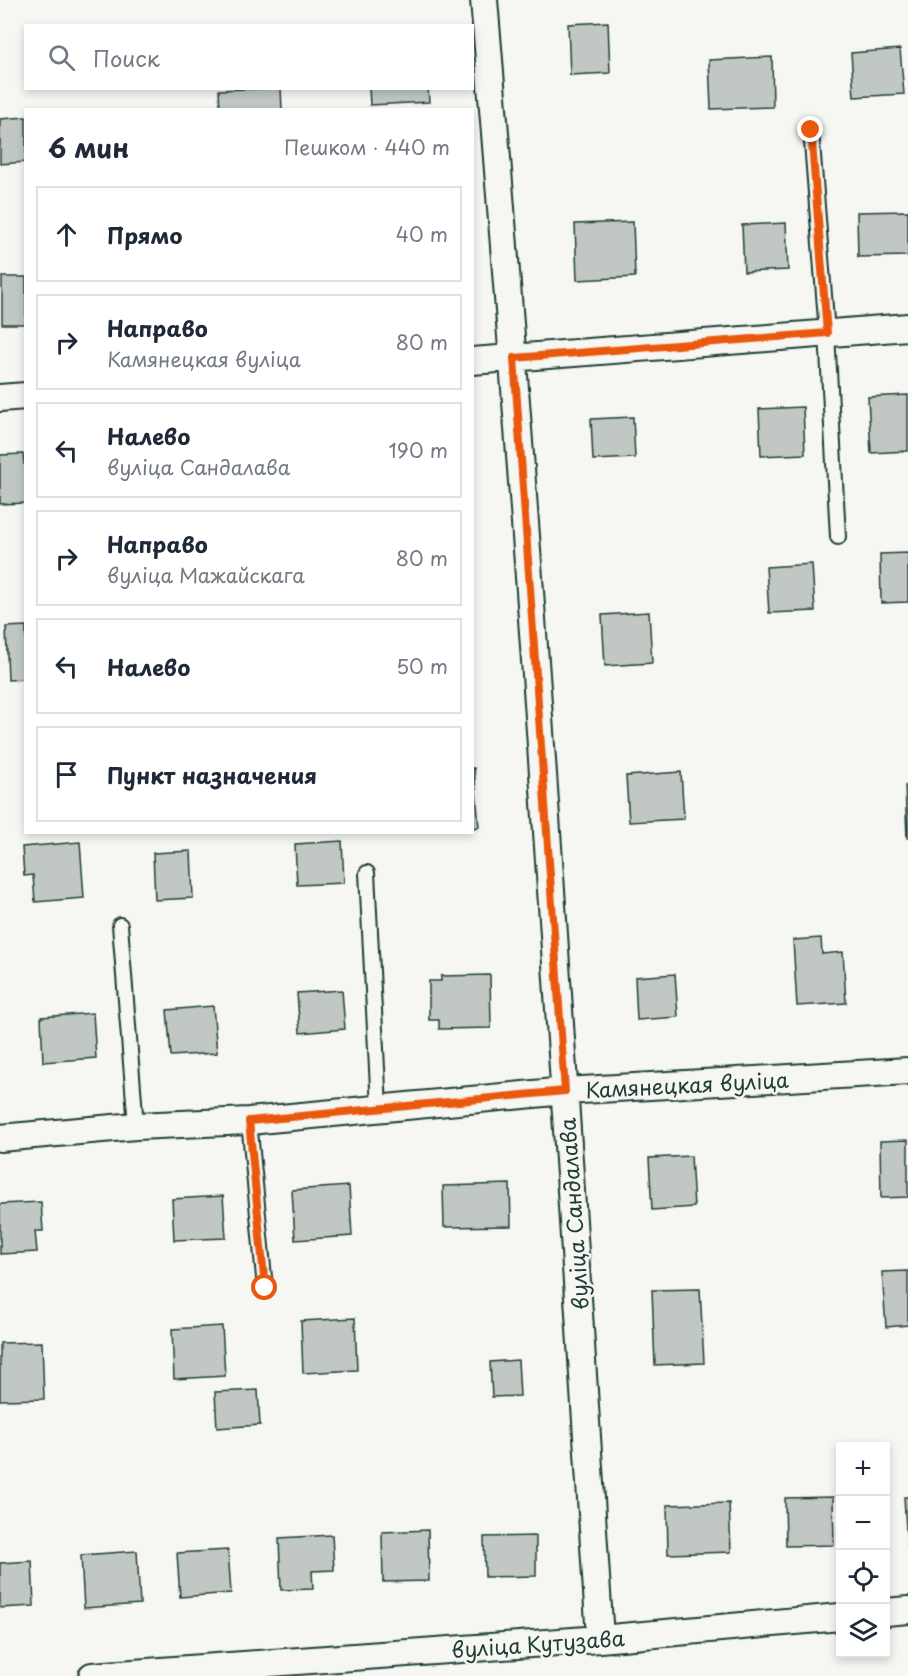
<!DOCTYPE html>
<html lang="ru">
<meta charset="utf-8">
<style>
:root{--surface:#fff;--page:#f6f6f7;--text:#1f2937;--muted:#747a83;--line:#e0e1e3}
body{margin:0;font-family:"Playpen Sans",sans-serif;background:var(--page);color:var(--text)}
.controls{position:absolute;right:18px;bottom:18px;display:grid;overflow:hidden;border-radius:0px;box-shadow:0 3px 9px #0003}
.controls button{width:54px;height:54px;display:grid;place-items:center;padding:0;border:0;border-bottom:2px solid var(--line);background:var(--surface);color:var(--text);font:30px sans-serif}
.stop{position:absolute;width:18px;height:18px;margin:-14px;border:4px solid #ea580c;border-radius:50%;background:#fff}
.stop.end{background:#ea580c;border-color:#fff;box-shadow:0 2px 6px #0008}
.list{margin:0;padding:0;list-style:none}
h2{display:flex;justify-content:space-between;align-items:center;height:78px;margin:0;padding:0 24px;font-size:26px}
h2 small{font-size:20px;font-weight:400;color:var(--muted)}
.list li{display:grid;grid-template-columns:39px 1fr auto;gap:18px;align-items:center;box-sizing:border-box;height:96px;margin:0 12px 12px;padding:0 12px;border:2px solid var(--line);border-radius:0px}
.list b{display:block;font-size:22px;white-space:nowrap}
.list p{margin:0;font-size:20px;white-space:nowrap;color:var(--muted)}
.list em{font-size:20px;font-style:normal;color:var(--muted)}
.icon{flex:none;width:33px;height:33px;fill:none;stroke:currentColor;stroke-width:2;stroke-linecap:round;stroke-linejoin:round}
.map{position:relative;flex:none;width:908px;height:1676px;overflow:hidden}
.search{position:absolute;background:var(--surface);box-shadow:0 3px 9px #0003;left:24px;top:24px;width:450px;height:66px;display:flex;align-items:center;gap:15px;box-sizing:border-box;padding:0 21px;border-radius:0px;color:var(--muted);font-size:22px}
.panel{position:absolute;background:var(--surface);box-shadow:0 3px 9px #0003;left:24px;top:108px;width:450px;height:726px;border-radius:0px}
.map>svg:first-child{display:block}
</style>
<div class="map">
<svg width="908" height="1676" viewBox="0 0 908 1676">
<rect width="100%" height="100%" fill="#f6f6f2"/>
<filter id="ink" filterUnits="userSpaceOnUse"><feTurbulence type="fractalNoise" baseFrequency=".0167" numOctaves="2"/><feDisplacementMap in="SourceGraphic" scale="12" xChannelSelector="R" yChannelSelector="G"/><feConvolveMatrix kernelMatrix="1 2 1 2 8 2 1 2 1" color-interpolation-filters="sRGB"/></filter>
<g filter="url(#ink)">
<path fill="#c1c8c3" stroke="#1f3d34" stroke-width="1.5" d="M 608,22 L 610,73 L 570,75 L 568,24 Z
M 900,49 L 904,94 L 854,97 L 851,53 Z
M 772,57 L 773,107 L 711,109 L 709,60 Z
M 281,88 L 282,110 L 220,110 L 219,90 Z
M 369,88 L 428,88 L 429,102 L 370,105 Z
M 26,117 L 26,162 L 0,164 L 0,119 Z
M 908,211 L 908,256 L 858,257 L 857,212 Z
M 633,222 L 635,277 L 577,280 L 575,224 Z
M 786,223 L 788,270 L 744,272 L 742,225 Z
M 2,277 L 26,277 L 26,324 L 2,324 Z
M 908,395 L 908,451 L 871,453 L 868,397 Z
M 803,407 L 805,454 L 761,456 L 759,409 Z
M 633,417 L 635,458 L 593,460 L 591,419 Z
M 23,454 L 24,464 L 26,464 L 26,503 L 0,504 L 0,455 Z
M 908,553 L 908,602 L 881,603 L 880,554 Z
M 812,564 L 815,611 L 769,613 L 766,567 Z
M 649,612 L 652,663 L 605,666 L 602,615 Z
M 26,626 L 26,679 L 8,680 L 6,627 Z
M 472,768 L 474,768 L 479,827 L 472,828 Z
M 681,772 L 684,819 L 629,822 L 626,776 Z
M 908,785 L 908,838 L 907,838 L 905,786 Z
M 342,841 L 344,883 L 297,885 L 295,844 Z
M 80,842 L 84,898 L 35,902 L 33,875 L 24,876 L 22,847 Z
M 191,851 L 193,898 L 155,900 L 153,853 Z
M 821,938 L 822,954 L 843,952 L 846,1003 L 797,1006 L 793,940 Z
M 675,974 L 678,1017 L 637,1020 L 635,977 Z
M 490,975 L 491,1028 L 439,1029 L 439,1020 L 429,1020 L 429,981 L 441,981 L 441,976 Z
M 342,990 L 345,1029 L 300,1033 L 297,993 Z
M 213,1006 L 217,1053 L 171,1056 L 167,1010 Z
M 93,1013 L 96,1058 L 43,1062 L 41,1017 Z
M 908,1140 L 908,1197 L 881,1198 L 880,1141 Z
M 691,1156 L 694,1207 L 652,1210 L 649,1158 Z
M 510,1184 L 511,1226 L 444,1227 L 443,1186 Z
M 349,1186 L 352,1236 L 295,1240 L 292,1190 Z
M 223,1196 L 226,1238 L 174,1240 L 172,1199 Z
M 41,1202 L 43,1231 L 35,1231 L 37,1252 L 0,1254 L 0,1204 Z
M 908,1271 L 908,1325 L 886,1327 L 882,1272 Z
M 700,1289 L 704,1363 L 655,1365 L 652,1290 Z
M 355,1318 L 357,1370 L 303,1373 L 301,1321 Z
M 222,1326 L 225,1376 L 174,1379 L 172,1329 Z
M 42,1342 L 44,1399 L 0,1400 L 0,1343 Z
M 518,1360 L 520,1396 L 492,1397 L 490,1362 Z
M 258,1390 L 260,1425 L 217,1428 L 215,1392 Z
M 833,1497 L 834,1545 L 786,1546 L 785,1498 Z
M 904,1497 L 908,1497 L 908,1546 L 907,1546 Z
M 729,1503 L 731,1552 L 668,1554 L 667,1505 Z
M 428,1530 L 429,1581 L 383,1582 L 382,1532 Z
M 332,1535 L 334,1570 L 312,1571 L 313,1589 L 281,1590 L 279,1538 Z
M 536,1536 L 536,1576 L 485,1577 L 484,1537 Z
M 228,1550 L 231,1593 L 180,1597 L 177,1553 Z
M 137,1551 L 140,1604 L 84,1608 L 81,1555 Z
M 32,1561 L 34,1606 L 0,1608 L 0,1563 Z"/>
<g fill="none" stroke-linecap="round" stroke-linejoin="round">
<defs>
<path id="service" d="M 811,130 L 827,333 L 838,537
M 367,873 L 379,1108
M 120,925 L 136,1126
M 249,1121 L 265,1288"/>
<path id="minor" d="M 484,0 C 530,546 565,1092 600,1639
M 472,361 L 908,327
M 0,398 L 26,396
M 0,1138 L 136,1126 L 249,1121 L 565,1091 L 908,1071
M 886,1612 L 908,1610
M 92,1676 L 600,1639 L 840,1617"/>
</defs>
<use href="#service" stroke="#1f3d34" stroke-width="18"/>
<use href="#minor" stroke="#1f3d34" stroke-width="30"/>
<use href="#service" stroke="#f6f6f2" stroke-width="14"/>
<use href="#minor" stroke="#f6f6f2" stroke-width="26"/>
</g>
</g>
<g fill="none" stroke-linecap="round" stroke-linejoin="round" filter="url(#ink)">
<path stroke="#ea580c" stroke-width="8" d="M 265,1288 L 249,1121 L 565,1091 L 514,358 L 827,333 L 811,130"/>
</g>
<g text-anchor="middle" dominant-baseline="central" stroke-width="5" stroke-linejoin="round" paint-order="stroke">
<g font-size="21" fill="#1f3d34" stroke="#f6f6f2">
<text transform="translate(687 1084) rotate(-3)">Камянецкая вуліца</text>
<text transform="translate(573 1214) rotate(-94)">вуліца Сандалава</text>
<text transform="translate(538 1643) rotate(-4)">вуліца Кутузава</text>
</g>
</g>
</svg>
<div class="controls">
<button>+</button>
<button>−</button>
<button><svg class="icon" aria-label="locate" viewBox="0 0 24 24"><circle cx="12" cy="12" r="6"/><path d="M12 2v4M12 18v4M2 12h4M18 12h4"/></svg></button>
<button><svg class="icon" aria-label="layers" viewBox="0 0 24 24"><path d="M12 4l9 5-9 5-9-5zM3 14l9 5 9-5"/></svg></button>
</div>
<div class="stop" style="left:265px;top:1288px"></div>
<div class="stop end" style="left:811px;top:130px"></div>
<div class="search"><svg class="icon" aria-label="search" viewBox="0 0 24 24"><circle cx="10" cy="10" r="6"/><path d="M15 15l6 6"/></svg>Поиск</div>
<section class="panel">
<h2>6 мин<small>Пешком · 440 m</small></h2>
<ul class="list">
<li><svg class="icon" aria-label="ahead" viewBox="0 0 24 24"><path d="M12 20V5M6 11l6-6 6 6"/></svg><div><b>Прямо</b></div><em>40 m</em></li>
<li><svg class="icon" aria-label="right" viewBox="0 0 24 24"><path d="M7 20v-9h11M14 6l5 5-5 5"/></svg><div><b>Направо</b><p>Камянецкая вуліца</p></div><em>80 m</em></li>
<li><svg class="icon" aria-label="left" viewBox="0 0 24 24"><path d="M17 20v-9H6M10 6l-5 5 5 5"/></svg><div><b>Налево</b><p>вуліца Сандалава</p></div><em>190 m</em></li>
<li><svg class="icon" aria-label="right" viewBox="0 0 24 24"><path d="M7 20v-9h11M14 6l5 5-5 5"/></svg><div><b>Направо</b><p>вуліца Мажайскага</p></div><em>80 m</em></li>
<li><svg class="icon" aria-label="left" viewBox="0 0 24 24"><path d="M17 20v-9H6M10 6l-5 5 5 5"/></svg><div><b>Налево</b></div><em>50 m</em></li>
<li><svg class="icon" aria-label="arrive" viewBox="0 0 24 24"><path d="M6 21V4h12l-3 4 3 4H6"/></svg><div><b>Пункт назначения</b></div></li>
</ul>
</section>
</div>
